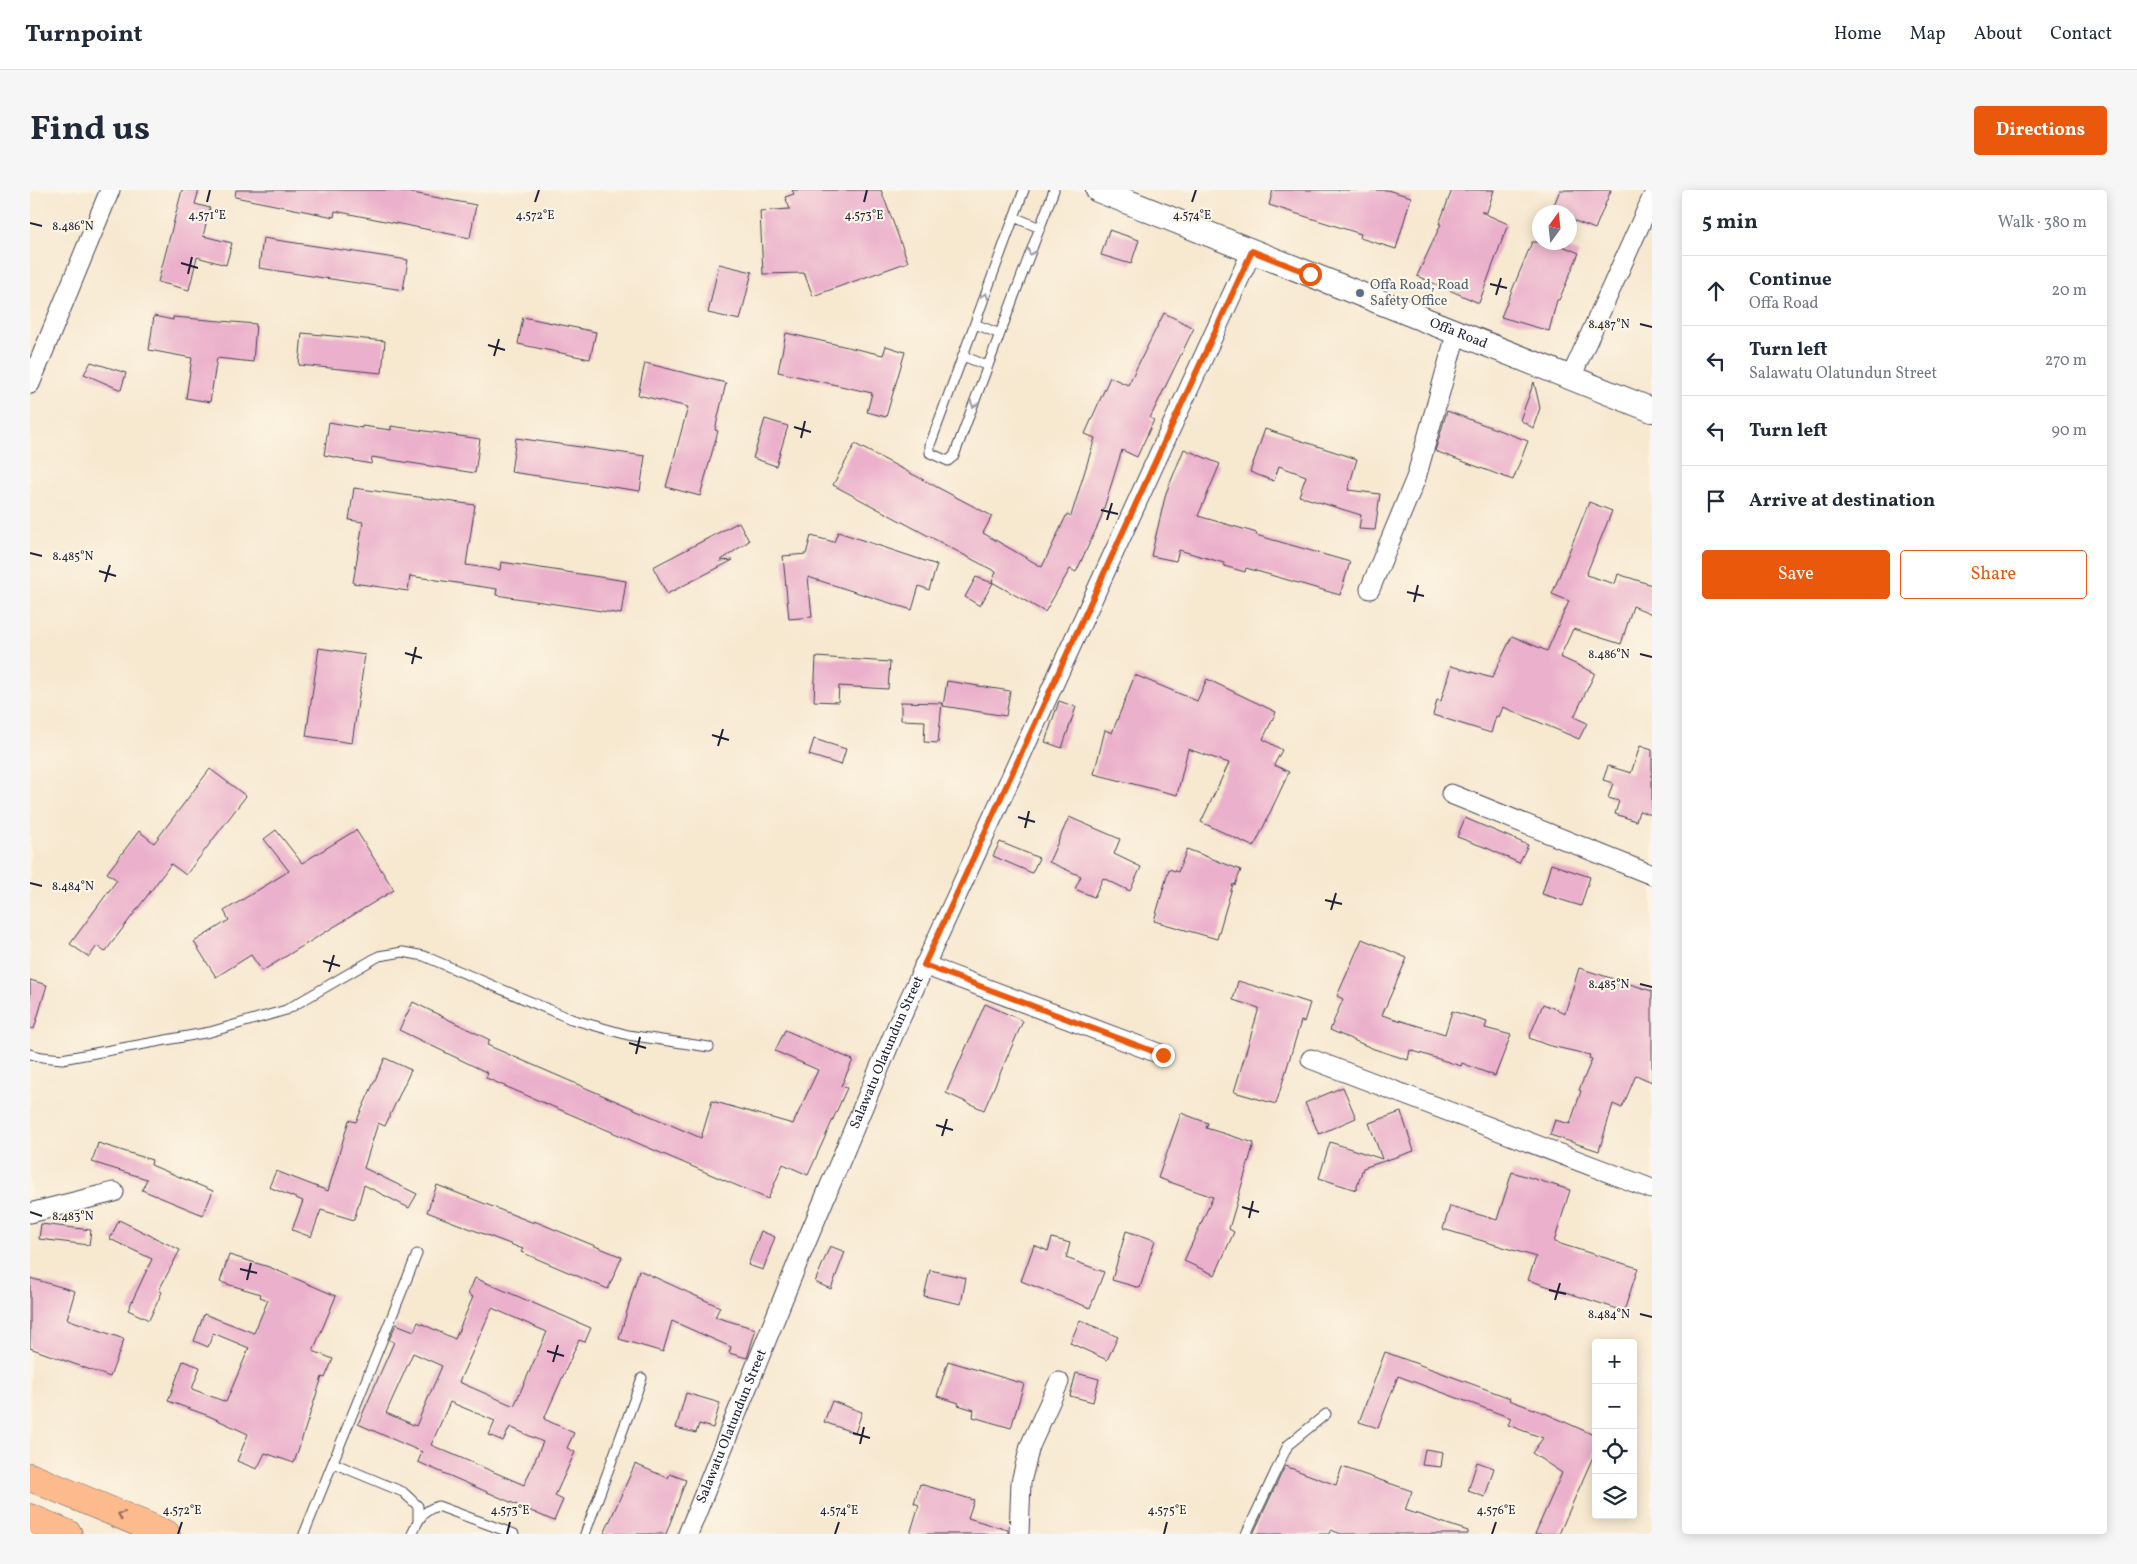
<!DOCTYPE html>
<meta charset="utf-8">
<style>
:root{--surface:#fff;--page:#f6f6f7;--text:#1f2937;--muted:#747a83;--line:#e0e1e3;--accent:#ea580c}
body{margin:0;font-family:Vollkorn,serif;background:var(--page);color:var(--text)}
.controls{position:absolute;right:15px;bottom:15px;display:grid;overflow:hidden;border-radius:5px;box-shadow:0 2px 12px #0003}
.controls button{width:45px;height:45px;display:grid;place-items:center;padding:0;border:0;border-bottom:1px solid var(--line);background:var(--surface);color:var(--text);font:25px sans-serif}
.compass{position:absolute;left:1502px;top:15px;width:45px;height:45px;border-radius:50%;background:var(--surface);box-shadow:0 2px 12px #0003;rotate:15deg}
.stop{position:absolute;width:15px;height:15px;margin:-11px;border:4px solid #ea580c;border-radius:50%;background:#fff}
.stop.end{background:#ea580c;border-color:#fff;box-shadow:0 1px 5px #0008}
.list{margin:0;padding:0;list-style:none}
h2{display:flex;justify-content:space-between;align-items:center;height:65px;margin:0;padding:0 20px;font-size:21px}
h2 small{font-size:16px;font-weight:400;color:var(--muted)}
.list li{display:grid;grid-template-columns:32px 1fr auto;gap:15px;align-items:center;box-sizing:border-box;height:70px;padding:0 20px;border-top:1px solid var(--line)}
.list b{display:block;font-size:19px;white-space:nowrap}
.list p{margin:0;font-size:16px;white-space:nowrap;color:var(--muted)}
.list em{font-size:16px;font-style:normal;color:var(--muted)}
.actions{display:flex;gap:10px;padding:15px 20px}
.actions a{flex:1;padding:11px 0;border:1px solid var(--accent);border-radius:5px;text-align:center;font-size:18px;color:var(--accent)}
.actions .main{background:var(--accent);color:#fff}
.icon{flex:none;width:28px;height:28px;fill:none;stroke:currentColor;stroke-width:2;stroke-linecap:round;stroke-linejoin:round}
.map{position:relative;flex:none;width:1622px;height:1344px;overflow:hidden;border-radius:5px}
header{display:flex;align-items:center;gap:30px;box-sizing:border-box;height:70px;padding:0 25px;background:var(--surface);border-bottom:1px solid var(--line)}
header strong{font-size:24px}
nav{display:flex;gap:28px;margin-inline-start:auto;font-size:18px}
.intro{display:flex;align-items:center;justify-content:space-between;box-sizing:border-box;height:120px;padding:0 30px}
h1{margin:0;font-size:35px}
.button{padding:12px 22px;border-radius:5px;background:var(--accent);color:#fff;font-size:18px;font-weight:700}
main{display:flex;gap:30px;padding:0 30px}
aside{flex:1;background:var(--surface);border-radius:5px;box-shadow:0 2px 12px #0003}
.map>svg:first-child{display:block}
</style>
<header>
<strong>Turnpoint</strong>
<nav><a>Home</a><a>Map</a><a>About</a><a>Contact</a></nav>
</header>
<div class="intro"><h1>Find us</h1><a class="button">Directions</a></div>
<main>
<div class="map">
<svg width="1622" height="1344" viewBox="0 0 1622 1344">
<rect width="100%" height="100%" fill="#fcf5e5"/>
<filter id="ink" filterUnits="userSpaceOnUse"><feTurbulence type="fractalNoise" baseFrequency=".02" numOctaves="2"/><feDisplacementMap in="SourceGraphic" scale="10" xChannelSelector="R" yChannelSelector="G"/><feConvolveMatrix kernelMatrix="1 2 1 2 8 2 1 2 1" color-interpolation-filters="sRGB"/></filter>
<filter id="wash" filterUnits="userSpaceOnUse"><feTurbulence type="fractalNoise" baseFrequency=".0096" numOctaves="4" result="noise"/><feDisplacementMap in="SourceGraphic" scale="20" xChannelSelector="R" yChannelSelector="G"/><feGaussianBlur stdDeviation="1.12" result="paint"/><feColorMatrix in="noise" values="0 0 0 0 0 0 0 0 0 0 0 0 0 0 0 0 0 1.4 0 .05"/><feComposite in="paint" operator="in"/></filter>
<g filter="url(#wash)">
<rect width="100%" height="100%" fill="#f7e8d0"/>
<g id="blocks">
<path fill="#ebb0cb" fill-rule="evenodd" d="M 152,0 L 169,0 L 165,14 L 180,18 L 173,46 L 202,53 L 196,75 L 167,67 L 159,100 L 128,92 Z
M 206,0 L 367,0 L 446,15 L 440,48 L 305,21 L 304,27 L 205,7 Z
M 762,0 L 851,0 L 878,72 L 783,106 L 774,83 L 733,84 L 730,21 L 760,19 L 755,7 L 764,4 Z
M 1243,0 L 1357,0 L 1381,7 L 1366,59 L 1330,48 L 1331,44 L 1239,15 Z
M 1422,0 L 1464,0 L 1457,22 L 1451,22 L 1478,34 L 1449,113 L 1387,86 L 1411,34 L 1409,34 Z
M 1530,0 L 1581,0 L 1565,39 L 1540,29 L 1540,22 L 1521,22 Z
M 1079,40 L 1109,50 L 1101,74 L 1071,65 Z
M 233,48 L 378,70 L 373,100 L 229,78 Z
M 1502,52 L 1523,52 L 1549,63 L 1529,110 L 1527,110 L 1519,141 L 1471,127 Z
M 689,74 L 722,82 L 710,130 L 678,123 Z
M 1134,123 L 1164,138 L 1120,228 L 1124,230 L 1107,267 L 1092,260 L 1070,331 L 1046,382 L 1040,379 L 1015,422 L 962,392 L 966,382 L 803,295 L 825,254 L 962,326 L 953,343 L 1012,377 L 1037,324 L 1041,326 L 1065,248 L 1055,244 L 1080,187 L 1098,195 Z
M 124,126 L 143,130 L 143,127 L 226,134 L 223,172 L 187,168 L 180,212 L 156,208 L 162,168 L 119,160 Z
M 493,127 L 566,142 L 560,169 L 488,154 Z
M 272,143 L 355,151 L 352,183 L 269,175 Z
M 756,143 L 853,165 L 856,156 L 875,162 L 856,227 L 837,222 L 842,203 L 748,182 Z
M 61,172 L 96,183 L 91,200 L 54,184 Z
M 615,173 L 696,193 L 685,240 L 688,241 L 670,306 L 636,297 L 658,217 L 608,205 Z
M 1504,192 L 1510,218 L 1503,238 L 1490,230 Z
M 1417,221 L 1498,251 L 1483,290 L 1405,261 Z
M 735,229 L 758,236 L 746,276 L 723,268 Z
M 299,232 L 332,238 L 332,236 L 361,240 L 361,236 L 450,249 L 445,283 L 342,267 L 341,274 L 294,265 Z
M 1235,239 L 1327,269 L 1318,300 L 1350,304 L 1345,340 L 1329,339 L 1331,325 L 1269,306 L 1276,286 L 1249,276 L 1244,291 L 1220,282 Z
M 486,248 L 615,266 L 610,301 L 481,282 Z
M 1154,259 L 1190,274 L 1168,326 L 1227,343 L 1226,345 L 1320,372 L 1310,405 L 1216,378 L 1215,382 L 1194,376 L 1194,373 L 1149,360 L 1146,371 L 1121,366 L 1136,303 Z
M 324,298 L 445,315 L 436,375 L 470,380 L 471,372 L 596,391 L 591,424 L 466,405 L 467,399 L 380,386 L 378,401 L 323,393 L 333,332 L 319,330 Z
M 1559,312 L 1582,321 L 1556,385 L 1585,394 L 1588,384 L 1622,395 L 1622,424 L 1603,416 L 1591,454 L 1543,439 L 1530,467 L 1565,483 L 1544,527 L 1557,533 L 1549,549 L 1473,517 L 1469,527 L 1466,526 L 1461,543 L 1403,525 L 1407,510 L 1411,511 L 1421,476 L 1462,488 L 1482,446 L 1517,461 L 1539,411 L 1522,404 Z
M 709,332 L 719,351 L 690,371 L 703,370 L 637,404 L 623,377 Z
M 808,342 L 907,375 L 899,400 L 889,396 L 882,420 L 778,387 L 782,427 L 759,429 L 753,366 L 776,364 L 781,346 L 804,352 Z
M 946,387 L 963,393 L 950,416 L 935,407 Z
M 289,458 L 335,465 L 322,553 L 276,546 Z
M 786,467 L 860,472 L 858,499 L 809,496 L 808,512 L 784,511 Z
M 1105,485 L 1167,511 L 1177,489 L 1246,522 L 1233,549 L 1252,560 L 1244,575 L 1259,582 L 1224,657 L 1171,632 L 1199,573 L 1158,559 L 1147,605 L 1064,584 L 1075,540 L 1082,543 Z
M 917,491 L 980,501 L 976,526 L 913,516 Z
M 1029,511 L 1046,517 L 1032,558 L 1015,552 Z
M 871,512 L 912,513 L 908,553 L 894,552 L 895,531 L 871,530 Z
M 784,549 L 816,559 L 811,575 L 779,565 Z
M 1610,556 L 1622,560 L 1622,625 L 1609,621 L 1606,631 L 1585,624 L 1589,611 L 1578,608 L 1583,593 L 1573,590 L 1578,576 L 1601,583 Z
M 180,579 L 216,606 L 156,685 L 141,674 L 75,762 L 67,756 L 59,767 L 40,754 L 87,690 L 77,683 L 109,641 L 124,653 Z
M 1039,627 L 1090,649 L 1084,664 L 1111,677 L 1100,701 L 1073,688 L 1064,707 L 1045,699 L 1051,686 L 1019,672 Z
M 1435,628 L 1498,655 L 1489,673 L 1457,658 L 1427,647 Z
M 246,640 L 272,673 L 326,640 L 364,700 L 232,781 L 221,765 L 186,787 L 164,752 L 199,730 L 194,721 L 259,681 L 234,649 Z
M 970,652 L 1009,668 L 1002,683 L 963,666 Z
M 1157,659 L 1211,680 L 1205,695 L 1203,694 L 1187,749 L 1124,731 L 1139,679 L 1148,682 Z
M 1521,674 L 1560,687 L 1551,716 L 1512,704 Z
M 1332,749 L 1377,768 L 1352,825 L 1415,844 L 1422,821 L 1457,832 L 1455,838 L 1481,845 L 1465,886 L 1432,873 L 1431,876 L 1380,860 L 1378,870 L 1344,859 L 1300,840 L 1313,809 L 1307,806 Z
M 1549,778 L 1622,801 L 1622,892 L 1606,885 L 1592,918 L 1583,914 L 1569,961 L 1520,945 L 1525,930 L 1540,934 L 1551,901 L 1549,900 L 1562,869 L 1559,868 L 1560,865 L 1517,855 L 1499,848 L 1513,814 L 1535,823 Z
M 0,790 L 17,795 L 4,839 L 0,838 Z
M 1208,791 L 1280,813 L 1274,832 L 1271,831 L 1246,914 L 1204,902 L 1229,818 L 1203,810 Z
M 383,812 L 460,850 L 457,855 L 671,948 L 682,911 L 763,934 L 788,880 L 745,861 L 755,840 L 823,870 L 811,896 L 817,898 L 778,985 L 753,974 L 738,1009 L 456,888 L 458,883 L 369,840 Z
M 955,814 L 993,831 L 954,920 L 916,903 Z
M 355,868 L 381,880 L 355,936 L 348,933 L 334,978 L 387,1004 L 379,1018 L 334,995 L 324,1030 L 291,1020 L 281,1047 L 262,1040 L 273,1011 L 239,997 L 246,981 L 298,1001 L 319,930 L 326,932 Z
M 1313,897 L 1326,928 L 1289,944 L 1275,913 Z
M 1371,922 L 1384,961 L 1333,978 L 1326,1000 L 1289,988 L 1300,952 L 1352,969 L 1339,933 Z
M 1151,923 L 1178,933 L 1176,938 L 1224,953 L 1199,1039 L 1204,1042 L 1185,1085 L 1154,1071 L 1183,1007 L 1128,988 Z
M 68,953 L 122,970 L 121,975 L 183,1001 L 173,1025 L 112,1000 L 117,989 L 62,972 Z
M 1482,982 L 1540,1000 L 1524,1052 L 1608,1078 L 1594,1121 L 1498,1090 L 1506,1067 L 1413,1039 L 1420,1016 L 1467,1030 Z
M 407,995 L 504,1033 L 504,1031 L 592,1067 L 578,1099 L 491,1062 L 493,1059 L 397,1022 Z
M 89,1030 L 150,1060 L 129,1100 L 132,1102 L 119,1130 L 98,1120 L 122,1069 L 80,1049 Z
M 11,1034 L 61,1040 L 59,1055 L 9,1049 Z
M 731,1041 L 745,1047 L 733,1080 L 718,1075 Z
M 1096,1041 L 1125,1050 L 1110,1098 L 1082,1090 Z
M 1022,1048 L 1040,1053 L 1036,1068 L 1074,1082 L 1060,1118 L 991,1091 L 1004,1055 L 1018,1061 Z
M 800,1056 L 815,1062 L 801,1099 L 785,1092 Z
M 199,1065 L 239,1077 L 306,1106 L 283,1161 L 303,1169 L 295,1188 L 292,1187 L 264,1273 L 235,1263 L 227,1279 L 207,1271 L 218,1244 L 179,1226 L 138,1211 L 153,1171 L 170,1177 L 162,1199 L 196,1212 L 219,1158 L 183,1143 L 178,1157 L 164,1151 L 174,1124 L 224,1143 L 238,1110 L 230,1107 L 231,1104 L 190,1092 Z
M 609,1080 L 690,1117 L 685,1127 L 726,1139 L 717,1168 L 699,1163 L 701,1157 L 642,1131 L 633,1162 L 589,1149 Z
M 900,1080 L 936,1088 L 931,1114 L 894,1106 Z
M 0,1088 L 45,1101 L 37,1129 L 94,1149 L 80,1187 L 0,1158 Z
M 445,1088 L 561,1138 L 555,1152 L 549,1150 L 514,1229 L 544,1243 L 537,1258 L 545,1262 L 525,1306 L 533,1310 L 524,1331 L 388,1272 L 392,1262 L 328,1234 L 364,1152 L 359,1150 L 366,1134 L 384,1141 L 388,1132 L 425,1149 L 443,1107 L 438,1104 ZM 462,1118 L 517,1142 L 484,1216 L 429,1192 ZM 383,1163 L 412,1176 L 386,1236 L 356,1223 ZM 420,1212 L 465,1231 L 459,1245 L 473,1251 L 480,1237 L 513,1252 L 494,1295 L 401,1255 Z
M 1050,1130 L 1088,1147 L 1077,1170 L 1040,1153 Z
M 1355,1162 L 1480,1208 L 1479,1210 L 1517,1224 L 1566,1246 L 1566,1260 L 1529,1344 L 1505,1344 L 1532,1283 L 1502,1263 L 1513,1248 L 1478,1235 L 1481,1228 L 1368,1186 L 1348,1238 L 1329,1232 Z
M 918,1171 L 994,1194 L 981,1238 L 943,1227 L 944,1220 L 928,1215 L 929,1213 L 907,1206 Z
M 1046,1183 L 1069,1189 L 1063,1212 L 1040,1206 Z
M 656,1203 L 690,1213 L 683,1238 L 669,1234 L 666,1243 L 646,1238 Z
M 802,1211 L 832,1222 L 825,1243 L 794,1232 Z
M 1395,1259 L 1413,1262 L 1411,1277 L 1392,1275 Z
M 1447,1272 L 1464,1278 L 1455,1307 L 1438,1301 Z
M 605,1274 L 638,1288 L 640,1284 L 656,1290 L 636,1344 L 574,1344 Z
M 1255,1276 L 1306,1295 L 1312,1277 L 1382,1301 L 1375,1320 L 1438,1341 L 1438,1344 L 1311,1344 L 1301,1340 L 1299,1344 L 1223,1344 Z
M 890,1294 L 944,1310 L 938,1328 L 978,1340 L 978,1344 L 880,1344 L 889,1315 L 884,1313 Z"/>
</g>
</g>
<g filter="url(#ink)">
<use href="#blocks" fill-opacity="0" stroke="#424051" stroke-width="1"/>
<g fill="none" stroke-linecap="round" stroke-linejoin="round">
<defs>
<path id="service" d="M 994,0 L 900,255 L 900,263 L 918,271 L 924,266 L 1024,0
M 984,27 L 1010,38
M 945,134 L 970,144
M 933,166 L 958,176
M 0,864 L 12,867 L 32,869 L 180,842 L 256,820 L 349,766 L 373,762 L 394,766 L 541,829 L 598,845 L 679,857
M 303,1273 L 373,1302 L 388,1316 L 388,1330
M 274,1344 L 387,1064
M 382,1344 C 389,1329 392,1321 408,1316 L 484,1344
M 555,1344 L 612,1188
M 1216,1344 L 1258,1255 L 1296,1224"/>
<g id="minor">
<path d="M 1541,187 L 1622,8"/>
<path d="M 0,194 L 80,0"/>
<path d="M 1340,399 L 1386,288 L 1427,141"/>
<path d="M 1421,604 L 1622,685"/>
<path d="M 894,775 L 1133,865"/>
<path d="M 1281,869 L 1622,999"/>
<path d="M 0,1023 L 84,1002"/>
<path id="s1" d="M 658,1344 L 767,1074 L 867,836 L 1222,61"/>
<path d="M 989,1344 L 991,1292 L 1000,1256 L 1029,1192"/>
</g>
<g id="tertiary">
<path id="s2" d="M 1068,0 L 1622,220"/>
</g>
<path id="primary" d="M 0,1287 L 136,1344
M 0,1328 L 38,1344"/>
</defs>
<use href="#service" stroke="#424051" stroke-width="11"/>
<use href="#minor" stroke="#424051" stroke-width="21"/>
<use href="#tertiary" stroke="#424051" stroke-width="26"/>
<use href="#primary" stroke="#424051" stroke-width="29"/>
<use href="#service" stroke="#fff" stroke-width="9"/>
<use href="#minor" stroke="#fff" stroke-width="19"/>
<use href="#tertiary" stroke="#fff" stroke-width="24"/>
<use href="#primary" stroke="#fcba8d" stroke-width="28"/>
</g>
<defs><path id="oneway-chevron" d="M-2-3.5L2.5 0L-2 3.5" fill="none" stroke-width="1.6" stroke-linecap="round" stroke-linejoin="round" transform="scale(1.25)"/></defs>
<g stroke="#9c9ca7">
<use href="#oneway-chevron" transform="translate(1001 62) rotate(111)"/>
<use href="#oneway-chevron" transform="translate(955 106) rotate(-70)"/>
<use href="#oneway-chevron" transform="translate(944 214) rotate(110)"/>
</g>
<use stroke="#8f6e64" href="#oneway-chevron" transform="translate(91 1325) rotate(-157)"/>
</g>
<g fill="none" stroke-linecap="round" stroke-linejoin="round" filter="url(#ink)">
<path stroke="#ea580c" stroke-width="6" d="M 1133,865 L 894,775 L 1222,61 L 1280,84"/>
</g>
<path fill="none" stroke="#22223b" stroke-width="2" d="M 177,12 L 180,0M 505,12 L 509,0M 834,12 L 837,0M 1162,12 L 1166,0M 0,33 L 12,36M 151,73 L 168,78M 158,84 L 162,67M 1460,94 L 1477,98M 1466,105 L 1471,88M 1610,134 L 1622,137M 458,155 L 475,160M 464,166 L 469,149M 764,237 L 781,242M 771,248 L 775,231M 1071,320 L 1088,324M 1077,330 L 1082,313M 0,363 L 12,366M 69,381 L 86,386M 75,392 L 80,375M 1377,402 L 1394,406M 1384,412 L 1388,395M 375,463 L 392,468M 1610,464 L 1622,467M 382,474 L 386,457M 682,545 L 699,550M 688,556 L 693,539M 988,627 L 1005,632M 995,638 L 999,621M 0,693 L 12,696M 1295,710 L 1312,714M 1301,720 L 1306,703M 293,771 L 310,776M 299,782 L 304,765M 1610,794 L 1622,797M 599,853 L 616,858M 606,864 L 610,847M 906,935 L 923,940M 912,946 L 917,929M 1212,1017 L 1229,1022M 0,1022 L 12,1026M 1219,1028 L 1223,1011M 210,1079 L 227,1083M 217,1090 L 221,1073M 1519,1100 L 1536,1104M 1525,1110 L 1530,1093M 1610,1124 L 1622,1127M 517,1161 L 534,1166M 523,1172 L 528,1155M 823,1243 L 840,1248M 830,1254 L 834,1237M 148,1344 L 152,1332M 477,1344 L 480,1332M 805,1344 L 809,1332M 1134,1344 L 1137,1332M 1462,1344 L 1466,1332"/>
<circle fill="#5c6f8a" stroke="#fcf5e5" stroke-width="2" cx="1330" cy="103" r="5"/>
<g text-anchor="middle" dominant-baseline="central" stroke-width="4.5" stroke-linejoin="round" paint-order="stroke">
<g font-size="14" fill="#4e5e75" stroke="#fcf5e5" text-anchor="start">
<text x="1340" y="95">Offa Road, Road<tspan x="1340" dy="16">Safety Office</tspan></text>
</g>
<g font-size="14" fill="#22223b" stroke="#fcf5e5">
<text stroke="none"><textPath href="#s2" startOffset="388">Offa Road</textPath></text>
<text stroke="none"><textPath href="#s1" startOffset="521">Salawatu Olatundun Street</textPath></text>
<text stroke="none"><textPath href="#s1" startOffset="116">Salawatu Olatundun Street</textPath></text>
</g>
</g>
<g font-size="12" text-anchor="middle" fill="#22223b" stroke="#fcf5e5" stroke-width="4.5" stroke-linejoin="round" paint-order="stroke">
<text x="177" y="29">4.571°E</text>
<text x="505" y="29">4.572°E</text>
<text x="834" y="29">4.573°E</text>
<text x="1162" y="29">4.574°E</text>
<text x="43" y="40">8.486°N</text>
<text x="1579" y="138">8.487°N</text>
<text x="43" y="370">8.485°N</text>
<text x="1579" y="468">8.486°N</text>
<text x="43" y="700">8.484°N</text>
<text x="1579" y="798">8.485°N</text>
<text x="43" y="1030">8.483°N</text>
<text x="1579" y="1128">8.484°N</text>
<text x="152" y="1324">4.572°E</text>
<text x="480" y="1324">4.573°E</text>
<text x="809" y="1324">4.574°E</text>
<text x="1137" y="1324">4.575°E</text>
<text x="1466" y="1324">4.576°E</text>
</g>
</svg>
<div class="controls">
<button>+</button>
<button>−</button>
<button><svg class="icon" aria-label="locate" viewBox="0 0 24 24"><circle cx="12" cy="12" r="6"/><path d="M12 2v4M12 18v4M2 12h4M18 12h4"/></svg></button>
<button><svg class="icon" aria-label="layers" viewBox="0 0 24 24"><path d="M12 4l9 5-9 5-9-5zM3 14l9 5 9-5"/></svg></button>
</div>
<svg class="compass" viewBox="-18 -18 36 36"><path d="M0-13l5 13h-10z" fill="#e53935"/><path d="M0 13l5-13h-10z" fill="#747a83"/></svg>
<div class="stop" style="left:1280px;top:84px"></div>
<div class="stop end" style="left:1133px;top:865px"></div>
</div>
<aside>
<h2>5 min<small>Walk · 380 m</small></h2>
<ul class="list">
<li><svg class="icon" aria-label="ahead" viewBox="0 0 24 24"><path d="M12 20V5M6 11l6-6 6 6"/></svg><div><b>Continue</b><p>Offa Road</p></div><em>20 m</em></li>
<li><svg class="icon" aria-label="left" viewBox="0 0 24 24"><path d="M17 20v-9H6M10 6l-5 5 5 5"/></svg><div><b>Turn left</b><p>Salawatu Olatundun Street</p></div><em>270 m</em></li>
<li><svg class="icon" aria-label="left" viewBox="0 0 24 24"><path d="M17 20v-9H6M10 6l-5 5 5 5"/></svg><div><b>Turn left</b></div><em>90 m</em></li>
<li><svg class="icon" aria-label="arrive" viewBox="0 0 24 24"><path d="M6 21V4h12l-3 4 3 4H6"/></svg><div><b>Arrive at destination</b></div></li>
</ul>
<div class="actions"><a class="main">Save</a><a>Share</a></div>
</aside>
</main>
